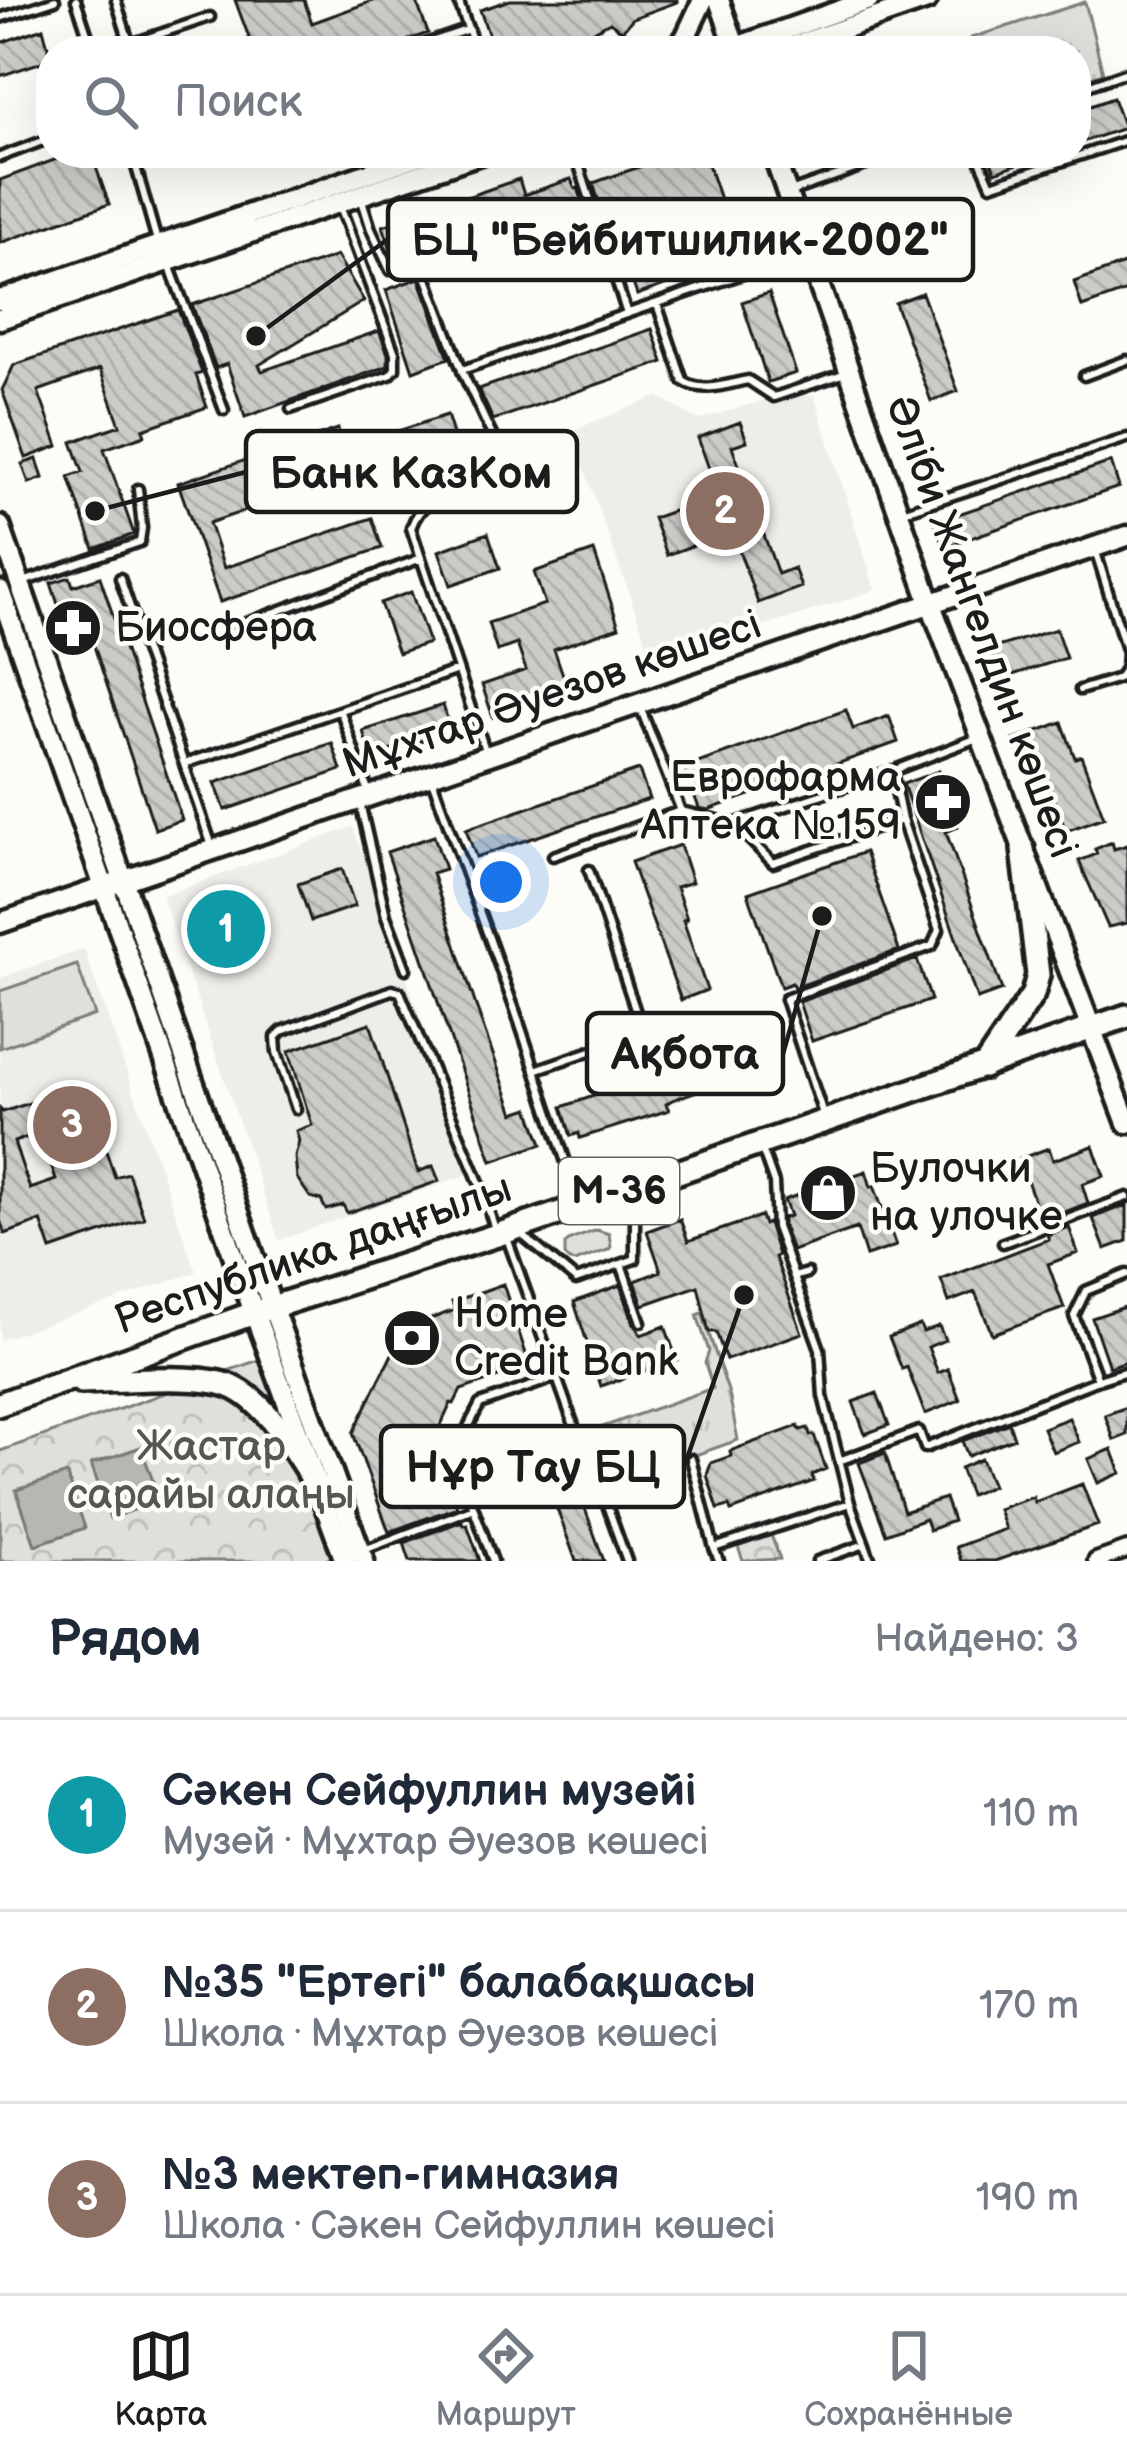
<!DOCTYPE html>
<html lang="ru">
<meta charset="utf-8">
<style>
:root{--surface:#fff;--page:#f2f2f3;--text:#1f2937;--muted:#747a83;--line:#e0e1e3;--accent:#1c1c1c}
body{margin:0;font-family:"Balsamiq Sans",sans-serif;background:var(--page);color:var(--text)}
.you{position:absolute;left:501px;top:882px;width:42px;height:42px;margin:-30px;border:9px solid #fff;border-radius:50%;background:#1a73e8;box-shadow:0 0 0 18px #1a73e833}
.badge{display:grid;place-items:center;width:78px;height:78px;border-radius:50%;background:var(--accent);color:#fff;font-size:39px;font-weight:700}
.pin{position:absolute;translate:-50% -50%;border:6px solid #fff;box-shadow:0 3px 12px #0006}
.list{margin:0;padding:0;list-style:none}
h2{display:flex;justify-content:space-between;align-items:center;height:156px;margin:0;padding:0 48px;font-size:51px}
h2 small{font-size:39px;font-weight:400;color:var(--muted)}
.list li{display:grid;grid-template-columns:78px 1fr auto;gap:36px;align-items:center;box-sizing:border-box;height:192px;padding:0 48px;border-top:3px solid var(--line)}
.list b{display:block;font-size:45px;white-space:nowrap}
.list p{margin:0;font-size:39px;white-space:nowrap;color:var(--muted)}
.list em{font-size:39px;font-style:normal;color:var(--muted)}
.icon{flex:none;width:66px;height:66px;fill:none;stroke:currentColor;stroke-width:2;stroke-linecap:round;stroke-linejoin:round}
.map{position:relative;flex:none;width:1127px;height:1561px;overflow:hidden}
.search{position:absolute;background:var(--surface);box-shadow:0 12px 48px #0002;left:36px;right:36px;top:36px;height:132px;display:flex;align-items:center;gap:30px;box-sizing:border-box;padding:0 42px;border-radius:48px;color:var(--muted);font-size:45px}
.sheet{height:732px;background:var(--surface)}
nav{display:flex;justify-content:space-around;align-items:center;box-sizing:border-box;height:168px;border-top:3px solid var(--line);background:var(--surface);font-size:33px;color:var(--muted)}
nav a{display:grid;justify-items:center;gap:6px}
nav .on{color:var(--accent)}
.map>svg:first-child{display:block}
</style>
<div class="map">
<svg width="1127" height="1561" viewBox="0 0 1127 1561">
<defs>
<pattern id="grass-tufts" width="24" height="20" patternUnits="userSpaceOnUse" patternTransform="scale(3)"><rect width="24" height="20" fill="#e0dfdb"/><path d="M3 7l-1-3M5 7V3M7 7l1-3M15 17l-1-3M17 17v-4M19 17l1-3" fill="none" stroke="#c0bfbb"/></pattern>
<pattern id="forest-crowns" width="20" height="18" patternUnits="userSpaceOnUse" patternTransform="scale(3)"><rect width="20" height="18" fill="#e0dfdb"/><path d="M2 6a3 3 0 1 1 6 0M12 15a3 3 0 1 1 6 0" fill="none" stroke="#c0bfbb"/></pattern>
<pattern id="building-back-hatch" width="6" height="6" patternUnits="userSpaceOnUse" patternTransform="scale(3)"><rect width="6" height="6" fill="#cccbc8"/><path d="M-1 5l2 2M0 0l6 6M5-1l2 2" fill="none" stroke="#afaeab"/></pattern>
</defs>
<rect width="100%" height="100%" fill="#fdfcf7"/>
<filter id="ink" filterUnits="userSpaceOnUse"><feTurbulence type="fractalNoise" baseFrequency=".00833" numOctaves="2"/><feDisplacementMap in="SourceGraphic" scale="24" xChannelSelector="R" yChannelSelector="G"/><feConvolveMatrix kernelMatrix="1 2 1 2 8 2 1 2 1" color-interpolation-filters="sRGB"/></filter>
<g filter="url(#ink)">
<path fill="#eeede9" d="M 814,395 L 875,590 L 654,663 L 571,431 L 658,396 L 698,420 L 766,400 Z
M 353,827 L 475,1172 L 279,1240 L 162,896 Z
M 84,949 L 196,1272 L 0,1340 L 0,978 Z"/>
<path fill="url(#grass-tufts)" stroke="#7e7e7c" stroke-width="3" d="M 1085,2 L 1103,73 L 1076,82 L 1076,51 L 976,51 L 971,38 Z
M 597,1230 L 609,1234 L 611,1247 L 608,1250 L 575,1262 L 569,1261 L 565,1255 L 565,1244 L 570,1240 Z
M 702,1313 L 729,1394 L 738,1440 L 616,1483 L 597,1429 L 713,1388 L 705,1363 L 709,1351 L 697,1315 Z"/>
<path fill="url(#forest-crowns)" stroke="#7e7e7c" stroke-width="3" d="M 270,1356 L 334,1556 L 323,1561 L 0,1561 L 0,1451 Z
M 771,1535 L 780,1559 L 743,1561 L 738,1547 Z"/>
<path fill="#e0dfdb" stroke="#7e7e7c" stroke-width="3" d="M 77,965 L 95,1015 L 0,1048 L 0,991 Z"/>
<path fill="#b7b6b2" stroke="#797876" stroke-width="3" d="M 141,1447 L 160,1501 L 110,1518 L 91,1464 Z
M 67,1474 L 85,1528 L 35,1545 L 16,1490 Z"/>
<path fill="url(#building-back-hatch)" stroke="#1c1c1c" stroke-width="3" fill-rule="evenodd" d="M 235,0 L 304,0 L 312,23 L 375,0 L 416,0 L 428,33 L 379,51 L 254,51 Z
M 510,0 L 677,0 L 677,2 L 633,18 L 622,31 L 610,22 L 592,32 L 579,49 L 555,38 L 522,51 L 494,51 L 480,10 Z
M 43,28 L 51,59 L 0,76 L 0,43 Z
M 1113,98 L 1124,128 L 1076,144 L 1076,111 Z
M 73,153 L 91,153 L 109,204 L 0,243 L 0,180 Z
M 679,153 L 704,153 L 737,248 L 677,269 L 681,279 L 637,295 L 619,242 L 612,244 L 593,183 ZM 680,201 L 691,235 L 647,251 L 636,217 Z
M 988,153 L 1044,153 L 1044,155 L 995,172 Z
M 519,179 L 524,195 L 571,179 L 575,189 L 578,188 L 598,249 L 568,259 L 549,204 L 394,258 L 383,226 Z
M 337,256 L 364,301 L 259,365 L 262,371 L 379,331 L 388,354 L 388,366 L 245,417 L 227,364 L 216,368 L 192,305 Z
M 1127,263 L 1127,291 L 1082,307 L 1074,282 Z
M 419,278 L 449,358 L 413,371 L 386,290 Z
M 769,293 L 796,373 L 768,382 L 742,302 Z
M 922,293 L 958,391 L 931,401 L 895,303 Z
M 178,310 L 202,373 L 196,375 L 207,407 L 143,429 L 145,435 L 104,449 L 134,534 L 94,549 L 69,477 L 83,472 L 72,442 L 120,425 L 100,369 L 38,391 L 58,446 L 26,458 L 2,390 L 14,365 Z
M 652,329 L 663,362 L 493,420 L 479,389 Z
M 447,415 L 458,450 L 407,467 L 395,432 Z
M 740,422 L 747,441 L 732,446 L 778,574 L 794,568 L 801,587 L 758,603 L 732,531 L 667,555 L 653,518 L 690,505 L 694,517 L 723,507 L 698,438 Z
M 338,429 L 356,484 L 330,493 L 327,483 L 209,523 L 224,568 L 372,518 L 382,548 L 220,602 L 178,483 Z
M 37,459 L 43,478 L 29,483 L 22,464 Z
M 1111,462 L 1119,487 L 944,547 L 935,522 Z
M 488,533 L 500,568 L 451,585 L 439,551 Z
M 594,551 L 619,627 L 554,649 L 569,692 L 493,717 L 482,685 L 526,670 L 517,644 L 497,651 L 488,623 L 545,604 L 534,572 Z
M 70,577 L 73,586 L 100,577 L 182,820 L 155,829 L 87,625 L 67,632 L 51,583 Z
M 411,592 L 429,643 L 398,653 L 380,603 Z
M 1056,629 L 1066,658 L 987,683 L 978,653 Z
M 443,705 L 451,731 L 371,757 L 363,731 Z
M 846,710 L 853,729 L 889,716 L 898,742 L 708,810 L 699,808 L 684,768 Z
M 1062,722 L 1075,758 L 1081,756 L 1104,817 L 1066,831 L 1040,762 L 1024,768 L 1014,740 Z
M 332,743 L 341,770 L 225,810 L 215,783 Z
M 639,770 L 649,799 L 476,857 L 466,829 Z
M 939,771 L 958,827 L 946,832 L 1002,990 L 977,999 L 903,784 Z
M 434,836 L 445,869 L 432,873 L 481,1021 L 514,1113 L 529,1108 L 542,1144 L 492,1161 L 387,852 Z
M 1112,842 L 1114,849 L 1127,845 L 1127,923 L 1108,927 L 1079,861 L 1097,854 L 1095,849 Z
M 680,845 L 692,882 L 676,887 L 687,919 L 683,920 L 707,990 L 681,1000 L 631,862 Z
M 865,852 L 899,950 L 794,988 L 792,983 L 781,987 L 748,893 Z
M 342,869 L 355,906 L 311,921 L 298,884 Z
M 243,904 L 255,938 L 210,954 L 198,920 Z
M 917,959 L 931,1000 L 812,1041 L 799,1002 Z
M 370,1023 L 418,1172 L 433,1166 L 439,1181 L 347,1213 L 343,1205 L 326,1210 L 321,1200 L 310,1197 L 297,1178 L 295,1157 L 299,1141 L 296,1131 L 312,1125 L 289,1051 Z
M 742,1028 L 757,1069 L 672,1100 L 666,1104 L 669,1110 L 580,1138 L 579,1133 L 571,1136 L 562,1107 L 663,1072 L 658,1059 Z
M 50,1096 L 60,1126 L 14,1142 L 30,1189 L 56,1180 L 51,1165 L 73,1158 L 66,1139 L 98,1128 L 115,1177 L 128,1173 L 144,1218 L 51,1250 L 41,1221 L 5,1234 L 0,1220 L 0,1109 L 3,1112 Z
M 1093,1146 L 1104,1176 L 1082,1184 L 1088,1203 L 1042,1221 L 1019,1159 L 1049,1148 L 1053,1160 Z
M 866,1171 L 871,1187 L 874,1186 L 896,1246 L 866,1256 L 857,1228 L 792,1251 L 783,1226 L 783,1218 L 790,1216 L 784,1200 Z
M 1127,1205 L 1127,1241 L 1105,1249 L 1093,1218 Z
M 761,1216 L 764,1225 L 768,1223 L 778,1255 L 775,1257 L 802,1333 L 726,1360 L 716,1332 L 709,1332 L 698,1286 L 643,1305 L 635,1281 L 661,1271 L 647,1231 L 680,1219 L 688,1241 Z
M 1069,1227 L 1078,1253 L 1048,1264 L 1064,1308 L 992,1334 L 975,1292 L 949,1302 L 941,1280 L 1049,1239 L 1047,1235 Z
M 503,1284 L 530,1366 L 461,1390 L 454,1404 L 451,1403 L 440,1427 L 443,1428 L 437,1444 L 457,1507 L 389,1532 L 353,1433 L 405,1328 L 455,1310 L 452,1302 Z
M 620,1285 L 634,1324 L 641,1335 L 665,1326 L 677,1360 L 601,1386 L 574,1302 Z
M 1127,1306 L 1127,1361 L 1109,1367 L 1092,1318 Z
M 920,1325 L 923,1332 L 939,1326 L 945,1340 L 928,1347 L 938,1373 L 948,1369 L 960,1400 L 925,1414 L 907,1367 L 902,1369 L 889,1337 Z
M 877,1393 L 889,1425 L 865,1434 L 853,1402 Z
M 1127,1407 L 1127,1435 L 1114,1440 L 1105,1415 Z
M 1069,1418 L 1079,1442 L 1053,1452 L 1043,1428 Z
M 1009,1423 L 1014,1438 L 968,1456 L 962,1441 Z
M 798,1426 L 800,1430 L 808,1428 L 810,1435 L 814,1435 L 826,1469 L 812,1475 L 814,1481 L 731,1511 L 729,1506 L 718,1509 L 707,1475 L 711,1463 L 731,1456 L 730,1451 Z
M 1112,1449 L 1121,1473 L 1098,1483 L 1088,1459 Z
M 885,1453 L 904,1512 L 945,1498 L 953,1521 L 929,1530 L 925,1519 L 886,1534 L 859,1463 Z
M 981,1459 L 992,1486 L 970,1495 L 960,1468 Z
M 568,1462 L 604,1561 L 576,1561 L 543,1471 Z
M 1082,1484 L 1098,1525 L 995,1561 L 961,1561 L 956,1547 L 1005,1529 L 998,1509 L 1033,1497 L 1035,1502 Z
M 462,1521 L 463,1525 L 467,1524 L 480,1561 L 410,1561 L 404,1543 Z"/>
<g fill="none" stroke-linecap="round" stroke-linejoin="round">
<defs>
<path id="lane" d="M 76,0 L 92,48
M 116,0 L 128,39
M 458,0 L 476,51
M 0,18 L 55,0
M 93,49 L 128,39 L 133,43 L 210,17
M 405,51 L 469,29
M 1076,90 L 1127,72
M 132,153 L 157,241
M 575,153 L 627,314
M 977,153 L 991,185 L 1127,140
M 0,157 L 51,138
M 790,192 L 900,153
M 361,197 L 371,229 L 390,270 L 424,271 L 462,370 L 804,253
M 168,262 L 224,410
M 424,271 L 523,234
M 657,304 L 683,381 C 702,394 727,384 748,380 L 774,397 L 846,373
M 462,371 L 502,457 C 488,501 428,477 411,528 L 486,753
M 1084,376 L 1127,360
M 291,409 L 390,375 L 395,369 L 395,353 L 340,206
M 902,512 L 1127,438
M 120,578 L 184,764 L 458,670
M 23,582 L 140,542 L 142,528 L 138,489
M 238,626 L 419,559
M 1080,690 L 1119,678 L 1126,667 L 1127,653 L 1095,549
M 640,707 L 681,811 L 734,824 L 773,863 L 902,820 L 892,771 L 975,739
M 341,712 L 369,793
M 184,764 L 212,846
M 431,777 L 515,1010 L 579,1201
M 360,803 L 386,916 L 406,969
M 736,823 L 892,771
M 553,856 L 680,811
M 535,1070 L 643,1033 L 589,870
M 296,1109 L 277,1052 L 276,1037 L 282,1031 L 392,990 L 400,992 L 481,1187 L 496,1232
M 823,1114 L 785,999 L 932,946 L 939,930 L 902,820
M 762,1149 L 774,1183 L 776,1227 L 820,1349 L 823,1396 L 850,1503 L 871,1561
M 521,1234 L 576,1280 L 635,1259 L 635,1191
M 507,1238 L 591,1473 L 603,1494 L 627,1561
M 1003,1243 L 1127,1197
M 621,1264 L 641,1322
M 794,1277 L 807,1273
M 1098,1380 L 1074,1316 L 1086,1291 L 1127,1274
M 691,1459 L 714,1548 L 850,1503
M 839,1461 L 919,1431 L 925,1448 L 1098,1380 L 1127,1371
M 714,1548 L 719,1561
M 364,1550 L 474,1508
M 493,1561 L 454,1454 L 480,1404 L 557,1377
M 817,1561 L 865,1544"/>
<path id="street" d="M 1096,1561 L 1127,1550"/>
<path id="secondary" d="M 719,0 L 737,51
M 672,51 L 685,38 L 703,0
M 725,51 L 869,0
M 779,51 L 927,0
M 773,153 L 930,602 L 1127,1123
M 0,300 L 427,153
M 0,319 L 483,153
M 0,526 L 254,1256 L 364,1561
M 0,591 L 236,1263 L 345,1561
M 0,923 L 1127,536"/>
<path id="primary" d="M 984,1067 L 1033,994 L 1038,975 L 1023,849
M 81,1382 C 122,1381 186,1374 224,1384 C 265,1395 297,1456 319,1489
M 0,1404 L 254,1313 L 497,1235 L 1127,1016"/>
</defs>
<use href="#lane" stroke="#1c1c1c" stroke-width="15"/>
<use href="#street" stroke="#1c1c1c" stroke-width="22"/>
<use href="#secondary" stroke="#1c1c1c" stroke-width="27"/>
<use href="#primary" stroke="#1c1c1c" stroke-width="30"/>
<use href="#lane" stroke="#fdfcf7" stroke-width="6"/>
<use href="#street" stroke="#fdfcf7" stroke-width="14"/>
<use href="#secondary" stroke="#fdfcf7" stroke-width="18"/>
<use href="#primary" stroke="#fdfcf7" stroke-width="21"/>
</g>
</g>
<defs>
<symbol id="pharmacy-disc" viewBox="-11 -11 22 22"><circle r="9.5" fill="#1c1c1c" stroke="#fdfcf7"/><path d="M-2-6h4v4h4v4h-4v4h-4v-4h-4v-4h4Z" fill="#fff"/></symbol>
<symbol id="shop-disc" viewBox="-11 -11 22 22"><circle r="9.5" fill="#1c1c1c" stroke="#fdfcf7"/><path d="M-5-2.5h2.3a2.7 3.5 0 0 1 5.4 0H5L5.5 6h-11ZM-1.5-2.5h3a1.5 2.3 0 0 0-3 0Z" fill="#fff"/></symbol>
<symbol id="bank-disc" viewBox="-11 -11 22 22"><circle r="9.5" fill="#1c1c1c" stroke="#fdfcf7"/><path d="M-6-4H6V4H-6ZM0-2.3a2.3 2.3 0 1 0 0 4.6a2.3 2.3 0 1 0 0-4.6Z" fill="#fff"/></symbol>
</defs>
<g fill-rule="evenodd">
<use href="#pharmacy-disc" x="40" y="595" width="66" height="66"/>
<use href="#pharmacy-disc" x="910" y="769" width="66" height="66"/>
<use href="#shop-disc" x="795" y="1160" width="66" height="66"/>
<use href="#bank-disc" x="379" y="1305" width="66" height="66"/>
</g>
<g text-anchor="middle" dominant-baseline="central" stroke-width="9" stroke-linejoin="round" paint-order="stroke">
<rect fill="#fdfcf7" stroke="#605f5e" stroke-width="3" x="559" y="1158" width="120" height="66" rx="9"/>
<g font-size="39" font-weight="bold" fill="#1c1c1c">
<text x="619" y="1191">M-36</text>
</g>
<g font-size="42" fill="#1c1c1c" stroke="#fdfcf7">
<text transform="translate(981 627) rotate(70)">Әліби Жангелдин көшесі</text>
<text transform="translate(552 695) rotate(-19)">Мұхтар Әуезов көшесі</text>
<text transform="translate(313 1255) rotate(-19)">Республика даңғылы</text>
</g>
<g font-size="42" fill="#1c1c1c" stroke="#fdfcf7" text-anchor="start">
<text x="115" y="628">Биосфера</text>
<text x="901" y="778" text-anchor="end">Еврофарма<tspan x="901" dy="48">Аптека №159</tspan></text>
<text x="870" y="1169">Булочки<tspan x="870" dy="48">на улочке</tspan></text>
<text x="454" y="1314">Home<tspan x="454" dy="48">Credit Bank</tspan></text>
</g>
<g font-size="42" fill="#575655" stroke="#fdfcf7">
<text x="211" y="1447">Жастар<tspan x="211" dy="48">сарайы алаңы</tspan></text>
</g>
</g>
<path fill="none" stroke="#1c1c1c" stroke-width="4.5" d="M256 336L388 239M95 511L246 472M822 916L783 1054M744 1295L684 1467"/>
<g fill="#1c1c1c" stroke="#fdfcf7" stroke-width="4.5">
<circle cx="256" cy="336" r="12"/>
<circle cx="95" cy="511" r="12"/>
<circle cx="822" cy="916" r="12"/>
<circle cx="744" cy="1295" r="12"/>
</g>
<g fill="#fdfcf7" stroke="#1c1c1c" stroke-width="4.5">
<rect x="388" y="199" width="585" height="81" rx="12"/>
<rect x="246" y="431" width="331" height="81" rx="12"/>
<rect x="587" y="1013" width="196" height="81" rx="12"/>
<rect x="381" y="1426" width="303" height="81" rx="12"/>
</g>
<g font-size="45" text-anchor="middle" font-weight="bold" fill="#1c1c1c">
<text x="680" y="255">БЦ "Бейбитшилик-2002"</text>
<text x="411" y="488">Банк КазКом</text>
<text x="685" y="1069">Ақбота</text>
<text x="533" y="1482">Нұр Тау БЦ</text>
</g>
</svg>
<div class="you"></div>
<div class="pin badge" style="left:226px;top:929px;background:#0f9aa8">1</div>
<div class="pin badge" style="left:725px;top:511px;background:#8d6e63">2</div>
<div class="pin badge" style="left:72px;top:1125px;background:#8d6e63">3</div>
<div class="search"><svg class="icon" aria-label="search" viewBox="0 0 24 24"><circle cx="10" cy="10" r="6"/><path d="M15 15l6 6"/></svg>Поиск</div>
</div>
<section class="sheet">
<h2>Рядом<small>Найдено: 3</small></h2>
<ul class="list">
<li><span class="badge" style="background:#0f9aa8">1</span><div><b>Сәкен Сейфуллин музейі</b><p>Музей · Мұхтар Әуезов көшесі</p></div><em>110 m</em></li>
<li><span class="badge" style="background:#8d6e63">2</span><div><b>№35 &quot;Ертегі&quot; балабақшасы</b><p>Школа · Мұхтар Әуезов көшесі</p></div><em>170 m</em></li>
<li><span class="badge" style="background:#8d6e63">3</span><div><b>№3 мектеп-гимназия</b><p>Школа · Сәкен Сейфуллин көшесі</p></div><em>190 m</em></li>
</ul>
</section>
<nav>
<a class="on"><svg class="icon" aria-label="map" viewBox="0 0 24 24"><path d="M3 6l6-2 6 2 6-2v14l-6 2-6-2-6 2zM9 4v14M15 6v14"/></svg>Карта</a>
<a><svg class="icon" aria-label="directions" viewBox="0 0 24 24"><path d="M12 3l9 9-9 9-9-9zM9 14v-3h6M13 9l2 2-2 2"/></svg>Маршрут</a>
<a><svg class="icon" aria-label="saved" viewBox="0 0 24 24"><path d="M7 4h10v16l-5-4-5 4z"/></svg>Сохранённые</a>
</nav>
